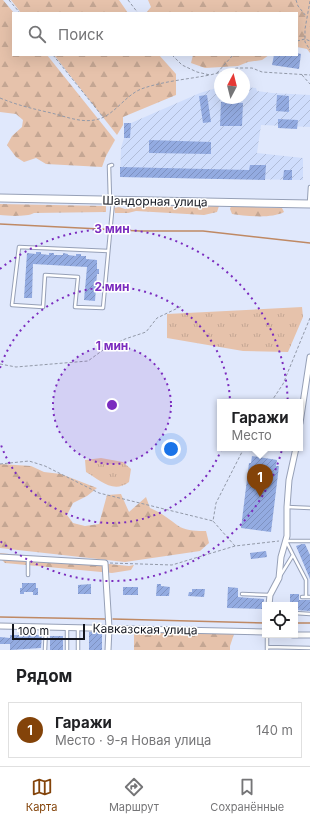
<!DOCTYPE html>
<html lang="ru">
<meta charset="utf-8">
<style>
:root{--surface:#fff;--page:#f6f6f6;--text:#202124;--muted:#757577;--line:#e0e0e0;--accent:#834309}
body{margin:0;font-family:Inter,sans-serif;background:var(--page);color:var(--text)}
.controls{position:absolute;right:12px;bottom:12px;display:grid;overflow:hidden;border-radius:0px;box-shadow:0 4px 16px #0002}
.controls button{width:36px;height:36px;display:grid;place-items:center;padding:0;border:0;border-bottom:1px solid var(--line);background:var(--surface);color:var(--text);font:20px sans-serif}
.compass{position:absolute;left:214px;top:68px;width:36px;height:36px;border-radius:50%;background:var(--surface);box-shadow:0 4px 16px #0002;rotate:7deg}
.scale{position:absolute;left:12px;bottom:10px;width:73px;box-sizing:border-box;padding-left:4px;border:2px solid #13161f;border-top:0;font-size:11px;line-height:14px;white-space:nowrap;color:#13161f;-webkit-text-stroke:3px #fff;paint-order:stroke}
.you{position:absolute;left:171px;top:449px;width:14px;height:14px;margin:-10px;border:3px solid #fff;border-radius:50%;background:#1a73e8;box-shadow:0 0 0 6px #1a73e833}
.badge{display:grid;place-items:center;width:26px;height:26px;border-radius:50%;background:var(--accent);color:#fff;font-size:13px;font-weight:700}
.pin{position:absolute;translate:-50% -33px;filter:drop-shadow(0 1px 2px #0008)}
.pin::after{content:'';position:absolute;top:21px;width:14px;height:12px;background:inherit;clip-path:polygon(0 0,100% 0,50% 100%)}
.popup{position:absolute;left:217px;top:399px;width:86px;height:52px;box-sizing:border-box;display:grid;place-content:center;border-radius:0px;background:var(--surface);filter:drop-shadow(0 1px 3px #0005);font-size:13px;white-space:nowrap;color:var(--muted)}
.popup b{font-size:15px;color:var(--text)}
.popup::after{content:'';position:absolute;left:50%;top:100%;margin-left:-8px;border:8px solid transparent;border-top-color:var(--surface)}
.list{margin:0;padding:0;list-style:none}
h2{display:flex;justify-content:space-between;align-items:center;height:52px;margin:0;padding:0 16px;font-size:17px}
h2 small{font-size:13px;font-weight:400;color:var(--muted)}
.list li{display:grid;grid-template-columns:26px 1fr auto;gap:12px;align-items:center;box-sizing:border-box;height:56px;margin:0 8px 8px;padding:0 8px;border:1px solid var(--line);border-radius:0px}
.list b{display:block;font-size:15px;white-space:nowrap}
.list p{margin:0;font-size:13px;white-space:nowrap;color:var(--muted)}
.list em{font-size:13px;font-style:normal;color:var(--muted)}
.icon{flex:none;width:22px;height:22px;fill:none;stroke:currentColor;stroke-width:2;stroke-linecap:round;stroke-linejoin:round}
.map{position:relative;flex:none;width:310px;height:650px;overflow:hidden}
.search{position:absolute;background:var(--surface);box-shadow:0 4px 16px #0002;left:12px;right:12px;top:12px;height:44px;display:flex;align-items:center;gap:10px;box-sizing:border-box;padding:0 14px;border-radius:0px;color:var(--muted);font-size:15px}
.sheet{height:116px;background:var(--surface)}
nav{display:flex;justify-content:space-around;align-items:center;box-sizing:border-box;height:56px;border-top:1px solid var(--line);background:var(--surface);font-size:11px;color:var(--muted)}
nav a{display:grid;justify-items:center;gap:2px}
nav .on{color:var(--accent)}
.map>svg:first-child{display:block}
</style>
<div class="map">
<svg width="310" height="650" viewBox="0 0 310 650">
<defs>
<pattern id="industrial-furrows" width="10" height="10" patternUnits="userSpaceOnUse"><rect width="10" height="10" fill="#cfddfc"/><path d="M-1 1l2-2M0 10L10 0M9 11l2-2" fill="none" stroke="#b1bdd8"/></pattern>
<pattern id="grass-tufts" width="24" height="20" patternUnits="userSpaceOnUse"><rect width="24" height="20" fill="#e6c2ab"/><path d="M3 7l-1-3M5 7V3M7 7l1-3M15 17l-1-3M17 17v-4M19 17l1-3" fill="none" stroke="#c4a693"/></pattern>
<pattern id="forest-firs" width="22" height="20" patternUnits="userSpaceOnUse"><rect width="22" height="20" fill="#e6c2ab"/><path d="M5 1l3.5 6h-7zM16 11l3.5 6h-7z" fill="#c4a693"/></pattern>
<pattern id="building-hatch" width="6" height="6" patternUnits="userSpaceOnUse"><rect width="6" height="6" fill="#93abe1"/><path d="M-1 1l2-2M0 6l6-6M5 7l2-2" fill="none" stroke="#7e92c1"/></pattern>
</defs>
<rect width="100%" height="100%" fill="#e0e8fc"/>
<path fill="url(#industrial-furrows)" d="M 220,87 L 220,98 L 244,98 L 244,87 L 256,88 L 257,91 L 272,93 L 310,95 L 310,127 L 261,125 L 257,153 L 303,158 L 303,180 L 120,177 L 121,148 L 124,138 L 124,123 L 131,123 L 200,93 Z"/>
<path fill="url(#grass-tufts)" d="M 302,307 L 303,317 L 288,352 L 243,351 L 167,338 L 167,314 Z
M 101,458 L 123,462 L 131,469 L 129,482 C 113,494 100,480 86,472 L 85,460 Z"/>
<path fill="url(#forest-firs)" d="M 0,0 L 3,0 L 14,13 L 13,55 L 47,55 L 115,140 L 106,156 L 102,167 L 46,164 L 36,158 L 24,162 L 16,157 L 7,145 L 12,136 L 22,127 L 23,120 L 16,114 L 0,112 Z
M 11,0 L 119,0 L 128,13 L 21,13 Z
M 148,0 L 310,0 L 310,53 L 307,49 L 297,47 L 297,13 L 146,13 L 151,7 Z
M 54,55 L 159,55 L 176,74 L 176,95 L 123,117 L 123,125 L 117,135 Z
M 193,55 L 220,56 L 221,55 L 269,55 L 262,60 L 248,62 L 238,66 L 205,68 L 191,63 Z
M 0,204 L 106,206 L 106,212 L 34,213 C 27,217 8,216 0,215 Z
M 145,206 L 193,207 L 219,206 L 217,212 L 204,215 L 136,211 L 128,213 L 115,213 L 114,208 L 119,207 L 125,209 Z
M 231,206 L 282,208 L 284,212 C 271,219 246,216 232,214 L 230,209 Z
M 0,464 L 31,466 L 44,472 L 61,474 L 97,488 L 87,496 L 73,503 L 67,515 L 73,523 L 85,526 L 99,524 L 107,495 L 121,494 L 129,512 L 146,497 L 150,508 C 162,513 170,520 180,527 C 188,531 197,531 206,531 L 209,543 L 200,551 L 125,562 L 0,548 Z
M 0,553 L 129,566 L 134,565 L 131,570 L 112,573 L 5,563 L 1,559 Z
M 134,631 L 234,634 L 230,646 L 230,650 L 134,650 Z"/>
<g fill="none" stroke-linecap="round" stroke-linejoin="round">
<path stroke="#bf8964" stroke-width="1.5" d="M 0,224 L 140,231 L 203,231 L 310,243
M 0,617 L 105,619
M 113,619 L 265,623
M 295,623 L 310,623"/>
</g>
<path fill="url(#building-hatch)" d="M 297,53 L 301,54 L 299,69 L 272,65 L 274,55 L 297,55 Z
M 207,95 L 211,122 L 203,123 L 199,96 Z
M 277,95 L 289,96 L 289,112 L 276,111 Z
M 221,102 L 243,103 L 242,126 L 220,126 Z
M 278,119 L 298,120 L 297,129 L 278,128 Z
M 124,123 L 131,123 L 130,138 L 124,138 Z
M 149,140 L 211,142 L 211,154 L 149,153 Z
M 250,165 L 266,165 L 265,180 L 120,177 L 120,167 L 249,170 Z
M 284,170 L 292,170 L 292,180 L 283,180 Z
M 36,252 L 41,252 L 41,254 L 49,255 L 49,253 L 54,253 L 54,255 L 63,255 L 63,253 L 68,254 L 68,255 L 76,256 L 76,254 L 81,254 L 81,256 L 86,256 L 86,259 L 97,260 L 97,269 L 99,269 L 99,274 L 97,274 L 95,301 L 84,300 L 87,267 L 33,264 L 32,298 L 24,298 L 27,253 L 36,254 Z
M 252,456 L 277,460 L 276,466 L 279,466 L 271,532 L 241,528 L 249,463 L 251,463 Z
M 302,544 L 305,544 L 310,555 L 310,579 L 296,546 Z
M 266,551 L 267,557 L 251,559 L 250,553 Z
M 22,583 L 36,583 L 36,588 L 38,588 L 38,595 L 33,595 L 33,592 L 24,592 L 24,594 L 20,594 L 20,588 L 22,588 Z
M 91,584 L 91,594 L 78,594 L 78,585 Z
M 157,584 L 161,584 L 161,586 L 170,587 L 169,596 L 156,596 Z
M 123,587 L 138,587 L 138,595 L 123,595 Z
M 228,587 L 238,588 L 238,597 L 264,599 L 263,609 L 227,608 Z
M 192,589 L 205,589 L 204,597 L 188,596 L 189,592 L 192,592 Z
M 290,594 L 299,594 L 299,600 L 310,600 L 310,611 L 295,610 L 295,605 L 290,605 Z
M 89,632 L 102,632 L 102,650 L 89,650 Z
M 10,635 L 42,635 L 41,648 L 10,650 L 10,644 L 0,644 L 0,637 L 10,638 Z
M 50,636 L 63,636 L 63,650 L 50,650 Z"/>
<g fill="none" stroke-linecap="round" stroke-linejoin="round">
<defs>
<path id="lane" d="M 110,200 L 109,166 L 112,165
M 309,203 L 310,187
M 108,251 L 19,247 L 12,305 L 43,307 L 45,275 L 78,277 L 75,307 L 103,308 L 113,201
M 287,507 L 310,508
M 293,555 L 286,541 L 310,541
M 28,575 L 28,559
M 280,576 L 293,555 L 306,580 L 306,597
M 242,594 L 270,595
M 302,597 L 310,597
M 295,613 L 310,614
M 67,628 L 67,650
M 78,628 L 78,650
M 267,647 L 310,648
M 45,650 L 46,628
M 267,650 L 267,635"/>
<path id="street" d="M 300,423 L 310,357
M 0,557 L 105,563 L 109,628 L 108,650
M 269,605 L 270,595 L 279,578 L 281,557 L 287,536 L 287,507 L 289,480 L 296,448
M 0,626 L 265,632
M 293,635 L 310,635"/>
<path id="secondary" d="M 0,198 L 310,204"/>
</defs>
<use href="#lane" stroke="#96a0b7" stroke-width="4.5"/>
<use href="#street" stroke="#96a0b7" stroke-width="7"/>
<use href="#secondary" stroke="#96a0b7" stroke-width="9"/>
<path stroke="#9299a8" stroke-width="1" stroke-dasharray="3 2" stroke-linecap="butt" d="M 9,0 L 20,13
M 128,0 L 138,13
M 296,0 L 298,6 L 306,16
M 310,1 L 305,29 L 305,42 L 310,50
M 297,41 L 305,39 L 310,41
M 53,55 L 103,117
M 172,55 L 182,65 L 197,72 L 210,75 L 237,68 L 252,68 L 262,72 L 310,75
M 217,73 L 233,55
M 302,75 L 310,84
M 0,98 C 17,105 30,108 47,112 C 66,116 85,126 104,117 C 119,109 128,93 144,88 C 165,81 189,79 210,75
M 0,364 L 16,367 L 88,361 L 103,350 L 125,339 L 146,332 L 157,318 L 182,306
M 271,402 L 283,384 L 310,318
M 0,464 L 29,461 L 45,466 L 99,493 L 213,521
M 235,546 L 213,521 L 216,503 L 244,448
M 110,563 L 172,565 L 235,546 L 279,541"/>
<use href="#lane" stroke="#fff" stroke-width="2.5"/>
<use href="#street" stroke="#fff" stroke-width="5"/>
<use href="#secondary" stroke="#fff" stroke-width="7"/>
</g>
<circle cx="112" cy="405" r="59" fill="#7b2cbf" fill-opacity=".12"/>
<g fill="none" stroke="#7b2cbf" stroke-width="2" stroke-dasharray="2 4">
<circle cx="112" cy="405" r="59"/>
<path d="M0 368A118 118 0 1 1 0 442"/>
<path d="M0 269A176 176 0 1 1 0 541"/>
</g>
<g text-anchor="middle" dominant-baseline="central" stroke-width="3" stroke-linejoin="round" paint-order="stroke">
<g font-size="12" fill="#13161f" stroke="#fff">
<text transform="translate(155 201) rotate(1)">Шандорная улица</text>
<text transform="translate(145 629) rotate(1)">Кавказская улица</text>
</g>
</g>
<circle cx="112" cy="405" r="6" fill="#7b2cbf" stroke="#fff" stroke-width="2"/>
<g font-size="12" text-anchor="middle" font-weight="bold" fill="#7b2cbf" stroke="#fff" stroke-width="3" stroke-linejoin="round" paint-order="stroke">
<text x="112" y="233">3 мин</text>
<text x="112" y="291">2 мин</text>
<text x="112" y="350">1 мин</text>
</g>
</svg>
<div class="controls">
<button><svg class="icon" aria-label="locate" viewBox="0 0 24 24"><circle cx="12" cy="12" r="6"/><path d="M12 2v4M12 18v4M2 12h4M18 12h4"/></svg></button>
</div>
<svg class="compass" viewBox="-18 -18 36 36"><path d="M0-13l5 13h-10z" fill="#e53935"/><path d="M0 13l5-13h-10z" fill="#757577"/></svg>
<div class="scale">100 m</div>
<div class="you"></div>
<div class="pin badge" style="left:260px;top:497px">1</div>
<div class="popup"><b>Гаражи</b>Место</div>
<div class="search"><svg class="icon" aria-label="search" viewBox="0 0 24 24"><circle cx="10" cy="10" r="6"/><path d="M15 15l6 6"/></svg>Поиск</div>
</div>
<section class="sheet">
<h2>Рядом<small></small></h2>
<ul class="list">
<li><span class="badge">1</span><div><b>Гаражи</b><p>Место · 9-я Новая улица</p></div><em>140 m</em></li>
</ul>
</section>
<nav>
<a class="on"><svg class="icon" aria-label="map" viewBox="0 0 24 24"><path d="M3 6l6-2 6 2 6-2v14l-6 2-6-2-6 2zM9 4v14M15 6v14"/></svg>Карта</a>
<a><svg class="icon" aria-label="directions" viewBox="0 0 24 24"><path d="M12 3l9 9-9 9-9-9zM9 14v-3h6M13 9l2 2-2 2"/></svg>Маршрут</a>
<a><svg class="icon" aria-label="saved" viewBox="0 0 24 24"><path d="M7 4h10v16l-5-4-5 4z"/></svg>Сохранённые</a>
</nav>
